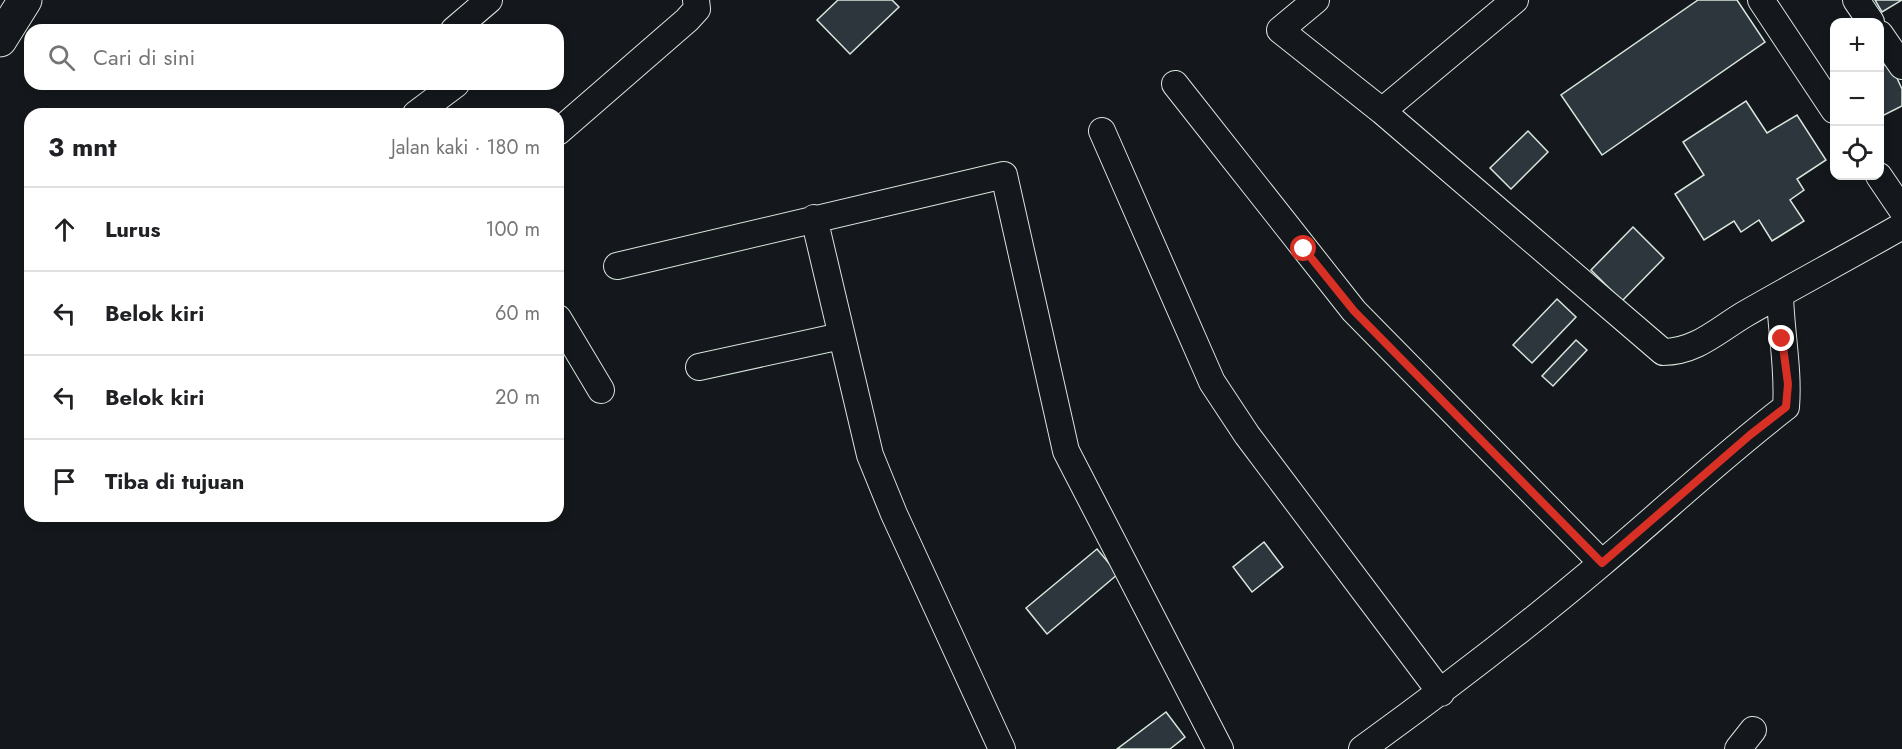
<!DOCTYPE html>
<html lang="id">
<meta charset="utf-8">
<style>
:root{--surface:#fff;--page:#f2f2f2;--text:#202124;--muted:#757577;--line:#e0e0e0}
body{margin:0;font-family:Jost,sans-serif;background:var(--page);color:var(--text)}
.controls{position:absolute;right:18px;top:18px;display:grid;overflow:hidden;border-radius:12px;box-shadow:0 3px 9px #0003}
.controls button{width:54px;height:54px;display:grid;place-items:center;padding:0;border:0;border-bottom:2px solid var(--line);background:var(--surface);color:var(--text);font:30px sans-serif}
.stop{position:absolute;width:18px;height:18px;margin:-14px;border:4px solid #d93025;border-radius:50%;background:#fff}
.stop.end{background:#d93025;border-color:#fff;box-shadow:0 2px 6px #0008}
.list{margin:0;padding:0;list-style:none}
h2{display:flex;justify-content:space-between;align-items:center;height:78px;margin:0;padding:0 24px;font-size:26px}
h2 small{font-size:20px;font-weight:400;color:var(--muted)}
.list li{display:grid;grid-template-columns:39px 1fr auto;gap:18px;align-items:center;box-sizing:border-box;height:84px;padding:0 24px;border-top:2px solid var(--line)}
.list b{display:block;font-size:22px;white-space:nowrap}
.list em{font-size:20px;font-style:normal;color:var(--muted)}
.icon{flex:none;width:33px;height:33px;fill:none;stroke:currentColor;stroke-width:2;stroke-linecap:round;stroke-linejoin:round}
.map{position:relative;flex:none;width:1902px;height:749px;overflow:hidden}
.search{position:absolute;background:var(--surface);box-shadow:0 3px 9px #0003;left:24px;top:24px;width:540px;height:66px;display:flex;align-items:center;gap:15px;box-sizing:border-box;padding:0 21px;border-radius:18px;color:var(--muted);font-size:22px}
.panel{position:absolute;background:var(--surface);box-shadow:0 3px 9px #0003;left:24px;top:108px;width:540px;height:414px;border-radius:18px}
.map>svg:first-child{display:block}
</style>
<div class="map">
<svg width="1902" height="749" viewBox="0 0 1902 749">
<rect width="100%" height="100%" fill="#14181c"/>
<path fill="#2c363c" stroke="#d8e6dc" stroke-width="1.5" d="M 838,0 L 892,0 L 899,7 L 850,54 L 817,20 Z
M 1698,0 L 1737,0 L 1765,42 L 1602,155 L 1561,95 Z
M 1875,0 L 1902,0 L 1882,12 Z
M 1890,63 L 1902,89 L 1902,106 L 1880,117 L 1880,67 Z
M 1746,101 L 1767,133 L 1797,115 L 1826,160 L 1797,179 L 1804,190 L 1790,200 L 1804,221 L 1772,241 L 1759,220 L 1741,232 L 1734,221 L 1704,240 L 1675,194 L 1704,175 L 1683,142 Z
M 1528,131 L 1548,152 L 1511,189 L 1490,168 Z
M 1633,227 L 1664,258 L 1622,301 L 1591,270 Z
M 1557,299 L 1576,317 L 1532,363 L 1513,345 Z
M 1576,340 L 1587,350 L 1553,386 L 1542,376 Z
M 1264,542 L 1283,567 L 1252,592 L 1233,567 Z
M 1097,549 L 1118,574 L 1047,634 L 1026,608 Z
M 1166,712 L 1185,737 L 1170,749 L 1117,749 Z"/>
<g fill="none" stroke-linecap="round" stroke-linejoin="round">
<defs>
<path id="street" d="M 1316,0 L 1280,30 L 1382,111 L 1663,352 C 1696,352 1718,330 1745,314 C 1797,284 1850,256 1902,226
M 1761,0 L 1834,110
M 1856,0 L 1871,22
M 454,30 L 489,0
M 1880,34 L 1902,66
M 1175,84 L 1354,311 L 1602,563
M 1382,111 L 1515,0
M 416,114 L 456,84
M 1102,131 L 1212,382 L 1247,435 L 1441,693
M 558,132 L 687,20 L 697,9 L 696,0
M 1879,176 L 1902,210
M 814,218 L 870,455 L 894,514 L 1002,749
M 617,266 L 1004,175 L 1066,451 L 1220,749
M 558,318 L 601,390
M 699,367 L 841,336
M 1362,749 C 1444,690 1525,628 1602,563 C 1664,511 1722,456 1786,407 C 1789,370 1781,333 1780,295
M 1738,749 L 1753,730"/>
<path id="secondary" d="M 0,40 L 25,0"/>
</defs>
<use href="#street" stroke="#d8e6dc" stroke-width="28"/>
<use href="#secondary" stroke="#d8e6dc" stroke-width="35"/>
<use href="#street" stroke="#14181c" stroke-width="26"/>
<use href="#secondary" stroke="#14181c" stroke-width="33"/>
</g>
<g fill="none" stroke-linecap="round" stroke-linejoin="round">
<path stroke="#d93025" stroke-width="8" d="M 1304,249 L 1354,311 L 1602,563 L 1750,435 L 1786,407 L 1788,384 L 1782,339"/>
</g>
</svg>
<div class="controls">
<button>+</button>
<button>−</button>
<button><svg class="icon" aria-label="locate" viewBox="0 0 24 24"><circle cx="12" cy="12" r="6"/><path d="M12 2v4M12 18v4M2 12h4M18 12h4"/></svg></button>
</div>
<div class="stop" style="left:1304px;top:249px"></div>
<div class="stop end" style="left:1782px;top:339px"></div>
<div class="search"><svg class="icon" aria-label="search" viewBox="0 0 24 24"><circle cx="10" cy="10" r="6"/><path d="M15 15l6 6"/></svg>Cari di sini</div>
<section class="panel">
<h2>3 mnt<small>Jalan kaki · 180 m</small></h2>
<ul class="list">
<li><svg class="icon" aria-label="ahead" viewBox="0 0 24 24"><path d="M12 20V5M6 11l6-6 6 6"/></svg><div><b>Lurus</b></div><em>100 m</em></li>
<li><svg class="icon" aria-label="left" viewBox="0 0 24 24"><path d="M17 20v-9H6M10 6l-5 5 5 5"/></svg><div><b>Belok kiri</b></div><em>60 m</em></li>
<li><svg class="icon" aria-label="left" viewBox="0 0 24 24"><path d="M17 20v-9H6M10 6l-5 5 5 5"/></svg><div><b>Belok kiri</b></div><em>20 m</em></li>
<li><svg class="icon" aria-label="arrive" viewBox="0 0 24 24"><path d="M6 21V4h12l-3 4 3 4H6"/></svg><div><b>Tiba di tujuan</b></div></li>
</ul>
</section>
</div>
